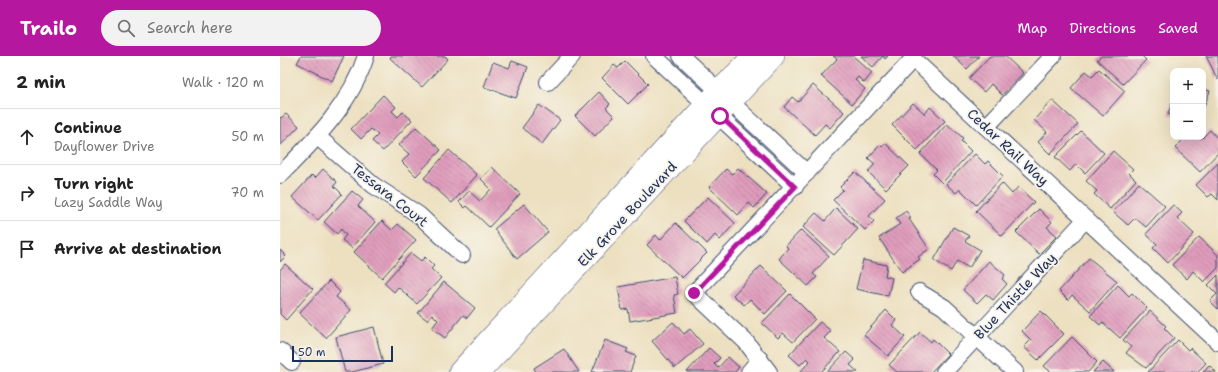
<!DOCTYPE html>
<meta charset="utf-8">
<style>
:root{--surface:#fff;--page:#f2f2f2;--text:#222;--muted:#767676;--line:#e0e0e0;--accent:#b5179e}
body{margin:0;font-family:"Shantell Sans",sans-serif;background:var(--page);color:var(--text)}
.controls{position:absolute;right:12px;top:12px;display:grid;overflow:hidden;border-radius:8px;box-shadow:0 4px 16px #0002}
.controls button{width:36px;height:36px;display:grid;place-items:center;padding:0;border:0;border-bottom:1px solid var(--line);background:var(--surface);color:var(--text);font:20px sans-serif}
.scale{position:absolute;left:12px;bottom:10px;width:101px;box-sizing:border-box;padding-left:4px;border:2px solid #1b2f5e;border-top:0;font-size:11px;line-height:14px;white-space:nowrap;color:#1b2f5e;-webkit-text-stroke:3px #f7f3e8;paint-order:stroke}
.stop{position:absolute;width:12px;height:12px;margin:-9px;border:3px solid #b5179e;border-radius:50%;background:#fff}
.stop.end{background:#b5179e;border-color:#fff;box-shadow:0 1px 4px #0008}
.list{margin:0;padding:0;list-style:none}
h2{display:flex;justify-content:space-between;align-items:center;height:52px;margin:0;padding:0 16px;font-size:17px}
h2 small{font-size:13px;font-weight:400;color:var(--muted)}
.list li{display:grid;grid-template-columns:26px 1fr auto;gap:12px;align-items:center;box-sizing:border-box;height:56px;padding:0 16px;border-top:1px solid var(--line)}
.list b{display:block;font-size:15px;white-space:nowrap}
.list p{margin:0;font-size:13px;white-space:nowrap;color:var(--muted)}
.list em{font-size:13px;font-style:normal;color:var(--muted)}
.icon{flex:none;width:22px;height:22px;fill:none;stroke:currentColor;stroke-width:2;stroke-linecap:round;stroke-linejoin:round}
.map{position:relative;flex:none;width:938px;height:316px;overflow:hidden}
header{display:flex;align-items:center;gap:24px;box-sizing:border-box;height:56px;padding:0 20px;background:var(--accent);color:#fff}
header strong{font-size:19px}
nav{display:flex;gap:22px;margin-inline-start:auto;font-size:14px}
.search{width:280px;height:36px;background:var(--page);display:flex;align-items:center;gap:10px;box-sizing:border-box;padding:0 14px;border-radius:22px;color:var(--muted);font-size:15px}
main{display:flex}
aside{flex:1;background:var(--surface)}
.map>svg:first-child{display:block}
</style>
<header>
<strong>Trailo</strong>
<div class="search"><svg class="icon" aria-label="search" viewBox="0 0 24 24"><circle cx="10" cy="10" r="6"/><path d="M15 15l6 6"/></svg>Search here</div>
<nav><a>Map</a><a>Directions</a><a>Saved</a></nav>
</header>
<main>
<aside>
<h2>2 min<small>Walk · 120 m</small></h2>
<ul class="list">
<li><svg class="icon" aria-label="ahead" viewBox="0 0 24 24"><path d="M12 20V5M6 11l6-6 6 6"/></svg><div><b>Continue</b><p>Dayflower Drive</p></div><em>50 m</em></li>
<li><svg class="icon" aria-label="right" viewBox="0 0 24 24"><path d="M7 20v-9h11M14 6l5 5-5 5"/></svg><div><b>Turn right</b><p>Lazy Saddle Way</p></div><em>70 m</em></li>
<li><svg class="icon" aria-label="arrive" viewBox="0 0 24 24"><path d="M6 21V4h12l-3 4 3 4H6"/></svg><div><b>Arrive at destination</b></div></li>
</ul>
</aside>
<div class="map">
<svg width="938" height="316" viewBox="0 0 938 316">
<defs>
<pattern id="building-back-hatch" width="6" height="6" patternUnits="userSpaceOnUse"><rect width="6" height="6" fill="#e09cbc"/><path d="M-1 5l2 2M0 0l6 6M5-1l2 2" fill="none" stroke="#b5809c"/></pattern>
</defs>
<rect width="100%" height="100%" fill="#f7f3e8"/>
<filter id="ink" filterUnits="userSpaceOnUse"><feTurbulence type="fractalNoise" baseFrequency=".025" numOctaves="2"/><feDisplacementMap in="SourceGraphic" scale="8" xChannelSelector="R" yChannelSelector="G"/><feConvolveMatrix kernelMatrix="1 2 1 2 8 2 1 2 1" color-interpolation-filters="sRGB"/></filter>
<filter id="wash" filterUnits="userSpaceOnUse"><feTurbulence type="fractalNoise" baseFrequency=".012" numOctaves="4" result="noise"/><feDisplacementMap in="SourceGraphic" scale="16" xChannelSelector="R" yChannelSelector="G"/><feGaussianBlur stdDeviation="0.9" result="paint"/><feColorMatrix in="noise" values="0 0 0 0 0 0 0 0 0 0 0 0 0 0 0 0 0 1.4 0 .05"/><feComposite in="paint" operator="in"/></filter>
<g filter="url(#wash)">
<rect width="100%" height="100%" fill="#ede0c0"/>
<g id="blocks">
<path fill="url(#building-back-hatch)" d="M 21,0 L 64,0 L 52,25 L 17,7 Z
M 111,0 L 165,0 L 168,3 L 142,31 L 110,2 Z
M 553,0 L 573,0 L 592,17 L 584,27 L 578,21 L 575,24 L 585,33 L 572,48 L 541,20 L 557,3 Z
M 581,0 L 608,0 L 605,3 L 603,0 L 593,11 Z
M 673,0 L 699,0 L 687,13 Z
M 710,0 L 725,0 L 743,17 L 722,39 L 711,28 L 704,36 L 689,22 Z
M 821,0 L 862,0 L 866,4 L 843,28 L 817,4 Z
M 926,0 L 938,0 L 938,24 Z
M 232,5 L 248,11 L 236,42 L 204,31 L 213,6 L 229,12 Z
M 345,5 L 368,28 L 348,48 L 322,22 L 334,9 L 338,12 Z
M 819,13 L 845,35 L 823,60 L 791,32 L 806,15 L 812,20 Z
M 533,29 L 564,56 L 550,72 L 545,68 L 535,79 L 504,51 L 512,41 L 518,46 Z
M 923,33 L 930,35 L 923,53 Z
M 319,36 L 330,48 L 326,52 L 334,60 L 315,80 L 295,60 Z
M 103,39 L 116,51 L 112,55 L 118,61 L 123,56 L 132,64 L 103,95 L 92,85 L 98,79 L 91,73 L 81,83 L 71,73 Z
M 772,44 L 798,68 L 770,98 L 758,86 L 767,76 L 754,64 Z
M 893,45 L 893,60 L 888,58 Z
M 633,47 L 645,58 L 650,51 L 665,65 L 637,94 L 612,69 Z
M 259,49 L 280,64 L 262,88 L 242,72 Z
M 6,58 L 19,70 L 0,90 L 0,61 L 1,62 Z
M 667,68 L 683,82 L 681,85 L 691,95 L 662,127 L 653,118 L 657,114 L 640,98 Z
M 136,71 L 161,94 L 136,120 L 122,106 L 129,98 L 119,89 Z
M 930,74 L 938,83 L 938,97 L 920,116 L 895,92 L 906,81 L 919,81 L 921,83 Z
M 801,75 L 824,97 L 805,117 L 796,108 L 790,115 L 775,101 Z
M 605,87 L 629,110 L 606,133 L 588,116 L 595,108 L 588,102 L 600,89 L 602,91 Z
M 169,94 L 197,119 L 172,147 L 144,122 Z
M 833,95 L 853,113 L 849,117 L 856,124 L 830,153 L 814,138 L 817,135 L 806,125 Z
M 695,98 L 705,108 L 708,105 L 723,120 L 696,149 L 680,133 L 676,137 L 666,128 Z
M 938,107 L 938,144 L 932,138 L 928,141 L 916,129 Z
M 212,111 L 240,138 L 209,171 L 187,150 L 185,152 L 179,146 L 189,135 L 200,145 L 211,133 L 201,123 Z
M 458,112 L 487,138 L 474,152 L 469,147 L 458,159 L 429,131 L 446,113 L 452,118 Z
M 43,113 L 57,126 L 54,130 L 62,138 L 38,164 L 12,141 L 32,119 L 35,122 Z
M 575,116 L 605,143 L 589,160 L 594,165 L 585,174 L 553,144 L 563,134 L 560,131 Z
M 722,127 L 732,138 L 738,131 L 754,146 L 722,180 L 696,155 Z
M 859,127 L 885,150 L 866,171 L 855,162 L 848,169 L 833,156 Z
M 72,135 L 83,144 L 78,150 L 95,166 L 72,192 L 62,184 L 66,179 L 61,173 L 57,178 L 44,166 Z
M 428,141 L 455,167 L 440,184 L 435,179 L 427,188 L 404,165 Z
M 244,148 L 268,176 L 237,203 L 214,173 Z
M 893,149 L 902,157 L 897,162 L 914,178 L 888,207 L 873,192 L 877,188 L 866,178 Z
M 556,152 L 578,173 L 554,199 L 523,171 L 536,157 L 545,165 Z
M 759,153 L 772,166 L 767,171 L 777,180 L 759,198 L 736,176 Z
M 626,155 L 631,162 L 629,163 L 649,193 L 638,201 L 640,203 L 622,216 L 599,182 L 620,168 L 616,162 Z
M 102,165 L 112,174 L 118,168 L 136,184 L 102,222 L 74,196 Z
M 396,167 L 427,197 L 402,222 L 367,189 L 376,179 L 380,184 Z
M 673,171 L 689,180 L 685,185 L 700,194 L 689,212 L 677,205 L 671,215 L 654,204 Z
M 521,174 L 549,200 L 533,218 L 537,221 L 528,230 L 499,203 L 508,192 L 506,190 Z
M 919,181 L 938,199 L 938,212 L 924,226 L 913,215 L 907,223 L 892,209 Z
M 0,194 L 6,200 L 0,206 Z
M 131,197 L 141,205 L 145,201 L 154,210 L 151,213 L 161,222 L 137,248 L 118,231 L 114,236 L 104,227 Z
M 809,202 L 837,225 L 810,255 L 792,239 L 788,244 L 779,235 Z
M 583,204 L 607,209 L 605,220 L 612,222 L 608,240 L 576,233 Z
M 709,205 L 725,219 L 722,223 L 727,228 L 713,244 L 706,238 L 697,247 L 683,234 Z
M 5,208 L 33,233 L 6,264 L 0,258 L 0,214 Z
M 481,210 L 507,235 L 485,258 L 470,243 L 464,249 L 453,239 Z
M 938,219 L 938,253 L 930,245 L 937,238 L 928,229 Z
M 395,221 L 398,238 L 394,239 L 397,257 L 350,265 L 348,253 L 342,254 L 338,231 Z
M 49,225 L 60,236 L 56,241 L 71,254 L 46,282 L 19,257 Z
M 164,226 L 195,252 L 187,262 L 183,259 L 165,282 L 152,272 L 158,264 L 152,258 L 147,264 L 138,257 Z
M 838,229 L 849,240 L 852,237 L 867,252 L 840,282 L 822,266 L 820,269 L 810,260 Z
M 510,238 L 535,263 L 513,286 L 503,277 L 498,282 L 482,267 Z
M 606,254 L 616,264 L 612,269 L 625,281 L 608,300 L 584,279 Z
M 761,255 L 784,278 L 758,304 L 744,291 L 751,284 L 742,275 Z
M 870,255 L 886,270 L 884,272 L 894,282 L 866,312 L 846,297 L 851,291 L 843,284 Z
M 393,266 L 404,278 L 410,273 L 423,288 L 395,312 L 372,285 Z
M 540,266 L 551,275 L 544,282 L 560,296 L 541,316 L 520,316 L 530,305 L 527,302 L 520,309 L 509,299 Z
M 94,271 L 103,308 L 72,316 L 65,316 L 56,281 Z
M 640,276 L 651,286 L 653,283 L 668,298 L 651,316 L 617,316 L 609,309 Z
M 792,281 L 817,306 L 808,316 L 771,316 L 764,310 Z
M 325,284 L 348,293 L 346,296 L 356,300 L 350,316 L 312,316 Z
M 898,284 L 908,294 L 910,292 L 926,307 L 917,316 L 868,316 Z
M 429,292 L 440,302 L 434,308 L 438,312 L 448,301 L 459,311 L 455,316 L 407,316 Z
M 284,293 L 299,316 L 256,316 L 254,312 Z
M 566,296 L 575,304 L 570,309 L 578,316 L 547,316 Z
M 823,306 L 834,316 L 813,316 Z
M 929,309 L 936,316 L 923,316 Z"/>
</g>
</g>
<g filter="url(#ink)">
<use href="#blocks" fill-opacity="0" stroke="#3a4a6d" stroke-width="1"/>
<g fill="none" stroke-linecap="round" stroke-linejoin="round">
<defs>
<path id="minor" d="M 374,0 L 515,131
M 401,0 L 527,117
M 268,26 L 292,0
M 706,71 L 773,0
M 38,81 L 93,129 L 139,159 L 182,199
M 0,119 C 35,84 71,48 86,0
M 639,236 L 664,251 L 735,316
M 0,295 L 12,306
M 469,316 L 480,303
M 489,316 L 466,286 L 414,237 L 633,3 L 938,286
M 664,316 L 806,163"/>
<path id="major" d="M 179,316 L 426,48 L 473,0
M 200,316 L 494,0"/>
</defs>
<use href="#minor" stroke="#3a4a6d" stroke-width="18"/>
<use href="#major" stroke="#3a4a6d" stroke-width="22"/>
<use href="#minor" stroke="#fff" stroke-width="16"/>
<use href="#major" stroke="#fff" stroke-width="21"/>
</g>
</g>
<g fill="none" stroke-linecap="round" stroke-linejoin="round" filter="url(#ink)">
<path stroke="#b5179e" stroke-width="5" d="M 414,237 L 515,131 L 440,60"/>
</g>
<g text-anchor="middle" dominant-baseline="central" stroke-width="3.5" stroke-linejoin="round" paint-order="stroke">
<g font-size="14" fill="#1b2f5e" stroke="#f7f3e8">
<text transform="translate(728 91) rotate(43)">Cedar Rail Way</text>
<text transform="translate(110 139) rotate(38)">Tessara Court</text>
<text transform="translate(347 158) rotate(-47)">Elk Grove Boulevard</text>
<text transform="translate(735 240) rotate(-47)">Blue Thistle Way</text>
</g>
</g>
</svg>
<div class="controls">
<button>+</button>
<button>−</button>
</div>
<div class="scale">50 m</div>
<div class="stop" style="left:440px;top:60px"></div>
<div class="stop end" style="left:414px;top:237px"></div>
</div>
</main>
